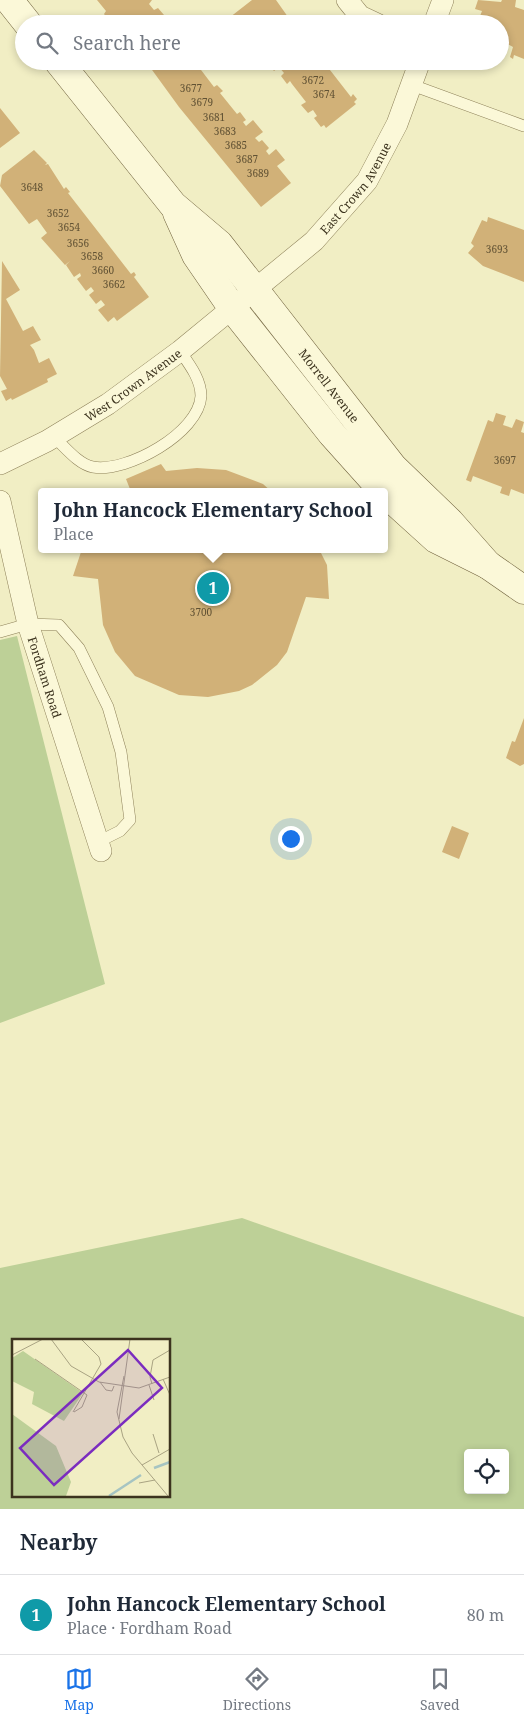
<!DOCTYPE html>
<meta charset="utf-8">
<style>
:root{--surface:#fff;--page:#f6f6f7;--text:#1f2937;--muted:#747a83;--line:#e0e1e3;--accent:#1a73e8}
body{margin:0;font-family:"Noto Serif",serif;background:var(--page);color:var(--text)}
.controls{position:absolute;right:15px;bottom:15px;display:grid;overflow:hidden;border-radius:5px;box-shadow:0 2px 8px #0003}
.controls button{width:45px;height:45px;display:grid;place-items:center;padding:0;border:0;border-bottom:1px solid var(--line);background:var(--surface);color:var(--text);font:25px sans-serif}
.you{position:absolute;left:290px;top:838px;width:18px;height:18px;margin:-12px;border:4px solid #fff;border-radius:50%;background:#1a73e8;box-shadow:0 0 0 8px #1a73e833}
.badge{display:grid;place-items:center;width:32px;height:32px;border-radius:50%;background:var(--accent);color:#fff;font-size:16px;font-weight:700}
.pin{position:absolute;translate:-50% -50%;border:2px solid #fff;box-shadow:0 1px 5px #0006}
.popup{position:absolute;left:38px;top:488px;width:350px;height:65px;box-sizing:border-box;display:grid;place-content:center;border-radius:5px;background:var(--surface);filter:drop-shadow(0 1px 4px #0005);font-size:16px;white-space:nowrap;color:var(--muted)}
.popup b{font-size:19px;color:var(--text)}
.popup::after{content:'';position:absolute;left:50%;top:100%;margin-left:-10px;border:10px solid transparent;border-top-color:var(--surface)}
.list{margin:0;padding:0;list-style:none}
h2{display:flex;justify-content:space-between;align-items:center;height:65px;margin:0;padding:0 20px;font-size:21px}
h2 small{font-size:16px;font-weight:400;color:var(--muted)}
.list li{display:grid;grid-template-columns:32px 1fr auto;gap:15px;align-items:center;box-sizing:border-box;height:80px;padding:0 20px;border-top:1px solid var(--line)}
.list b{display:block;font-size:19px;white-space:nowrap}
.list p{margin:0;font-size:16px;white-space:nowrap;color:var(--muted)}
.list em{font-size:16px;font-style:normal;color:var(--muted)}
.icon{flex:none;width:28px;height:28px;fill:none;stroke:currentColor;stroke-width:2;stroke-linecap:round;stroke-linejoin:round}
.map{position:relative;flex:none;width:524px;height:1509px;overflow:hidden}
.search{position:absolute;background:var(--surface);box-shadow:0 2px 8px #0003;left:15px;right:15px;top:15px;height:55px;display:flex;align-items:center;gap:12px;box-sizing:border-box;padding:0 18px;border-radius:28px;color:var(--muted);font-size:19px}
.sheet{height:145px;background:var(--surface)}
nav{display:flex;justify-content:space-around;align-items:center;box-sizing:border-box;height:70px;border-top:1px solid var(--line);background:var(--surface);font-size:14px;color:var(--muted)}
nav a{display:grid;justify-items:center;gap:2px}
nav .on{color:var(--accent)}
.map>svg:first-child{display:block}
</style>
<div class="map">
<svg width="524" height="1509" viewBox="0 0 524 1509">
<rect width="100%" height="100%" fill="#f1eec4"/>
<path fill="#bdd097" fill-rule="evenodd" d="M 17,636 L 105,984 L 0,1023 L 0,640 Z
M 242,1218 L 524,1317 L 524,1509 L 0,1509 L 0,1268 ZM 14,1340 L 169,1340 L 169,1495 L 14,1495 ZM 468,1453 L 505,1453 L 505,1490 L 468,1490 Z"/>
<path fill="#d1b178" d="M 97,0 L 152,0 L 149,4 L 154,10 L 158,8 L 164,15 L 160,18 L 163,22 L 116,24 L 113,20 L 111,22 L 108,19 L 111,16 L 108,19 L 104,14 L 106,11 Z
M 252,0 L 276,0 L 293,24 L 228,24 L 225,21 Z
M 478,0 L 501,2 L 502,0 L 516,0 L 515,7 L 524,10 L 524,59 L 514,55 L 513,59 L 510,57 L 513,47 L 500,40 L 500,24 L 477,24 L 482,11 L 475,9 Z
M 150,61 L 200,61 L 201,63 L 198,66 L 214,87 L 217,85 L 223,91 L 220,93 L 237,114 L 240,112 L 246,120 L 243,122 L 246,126 L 253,120 L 263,132 L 255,138 L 259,142 L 262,140 L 269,148 L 266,151 L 269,155 L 276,149 L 285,160 L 277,166 L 291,183 L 261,207 L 179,107 L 147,63 Z
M 268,61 L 323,61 L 351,97 L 353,94 L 357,99 L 354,102 L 356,104 L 326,128 L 324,125 L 321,127 L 314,118 L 317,116 L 313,110 L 308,113 L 301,105 L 306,102 L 292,84 L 290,81 L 287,84 L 281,76 L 284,73 L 279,67 L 274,71 L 267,63 Z
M 0,108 L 20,133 L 0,148 Z
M 34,150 L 47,163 L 45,165 L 48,164 L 64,189 L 66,187 L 70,192 L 68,193 L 131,274 L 134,272 L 136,275 L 134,277 L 149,297 L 117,321 L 114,317 L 108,322 L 98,310 L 105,305 L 101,300 L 96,304 L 89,295 L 94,291 L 91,287 L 86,291 L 77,279 L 81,276 L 80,273 L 74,277 L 66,265 L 70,261 L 65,265 L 41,238 L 47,233 L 37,219 L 29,224 L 0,186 L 2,175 Z
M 488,217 L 524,230 L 524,282 L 483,266 L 468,253 L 474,246 L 471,243 L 482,220 L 487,222 Z
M 2,261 L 20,290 L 6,299 L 23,331 L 33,326 L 41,340 L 30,345 L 34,350 L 39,363 L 49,358 L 57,374 L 47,379 L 48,382 L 12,400 L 11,398 L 6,401 L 1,391 L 7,389 L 0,376 Z
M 496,413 L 506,416 L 503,425 L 512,428 L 516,419 L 524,422 L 521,432 L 524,433 L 524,494 L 511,489 L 509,496 L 500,493 L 502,487 L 473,476 L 471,482 L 466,480 L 488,420 L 493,422 Z
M 161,464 L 166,471 L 197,468 L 226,470 L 263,484 L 272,492 L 127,492 L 130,489 L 126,479 Z
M 82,549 L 319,549 L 327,565 L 329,599 L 306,597 L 287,652 L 277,665 L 252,685 L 239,691 L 208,697 L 179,695 L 135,676 L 115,652 L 103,625 L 98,579 L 73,576 Z
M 524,718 L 524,764 L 520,766 L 506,758 L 512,741 L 515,742 Z
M 452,826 L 469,833 L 459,859 L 442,852 Z"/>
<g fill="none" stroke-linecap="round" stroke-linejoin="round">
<defs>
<path id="lane" d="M 412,85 L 524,126
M 54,437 C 65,447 79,465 93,467 C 127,473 199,433 201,396 C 201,379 189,364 180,351
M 0,632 L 28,624 L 59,625 L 79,648 L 108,707 L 121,752 L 130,820 L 120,831 L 98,842"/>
<g id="street">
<path d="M 347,0 L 360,16 L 377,24"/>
<path d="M 434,24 L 443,0"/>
<path id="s1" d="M 0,464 L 47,441 L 108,404 L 180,351 L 314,241 L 367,181 L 397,124 L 420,61"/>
<path id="s2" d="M 0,501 L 28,624 L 101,851"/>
</g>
<g id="secondary">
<path d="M 9,0 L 28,24"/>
<path id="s3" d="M 58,61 L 173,205 L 219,244 L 393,467 L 450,522 L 488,565"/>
<path d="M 177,213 L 196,255 L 233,309 L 332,434 L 384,492"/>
<path d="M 384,492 L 436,539 L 488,565 L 524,590"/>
</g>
</defs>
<use href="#lane" stroke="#8d8059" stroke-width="12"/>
<use href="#street" stroke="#8d8059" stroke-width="22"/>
<use href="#secondary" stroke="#6f613c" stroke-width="29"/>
<use href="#lane" stroke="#fbf8d8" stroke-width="11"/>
<use href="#street" stroke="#fbf8d8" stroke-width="21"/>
<use href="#secondary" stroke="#fbf8d8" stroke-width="28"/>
</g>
<g text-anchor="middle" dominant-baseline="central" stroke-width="4" stroke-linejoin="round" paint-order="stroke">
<g font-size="10" fill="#615234">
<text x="313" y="80">3672</text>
<text x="191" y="88">3677</text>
<text x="324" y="94">3674</text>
<text x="202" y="102">3679</text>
<text x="214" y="117">3681</text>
<text x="225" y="131">3683</text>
<text x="236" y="145">3685</text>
<text x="247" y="159">3687</text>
<text x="258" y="173">3689</text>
<text x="32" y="187">3648</text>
<text x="58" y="213">3652</text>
<text x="69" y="227">3654</text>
<text x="78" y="243">3656</text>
<text x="497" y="249">3693</text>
<text x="92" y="256">3658</text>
<text x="103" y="270">3660</text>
<text x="114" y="284">3662</text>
<text x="505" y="460">3697</text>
<text x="201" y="612">3700</text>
</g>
<g font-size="12" fill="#3c331e" stroke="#f8f5d4">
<text stroke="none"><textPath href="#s1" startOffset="454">East Crown Avenue</textPath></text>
<text stroke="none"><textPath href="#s1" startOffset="155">West Crown Avenue</textPath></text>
<text stroke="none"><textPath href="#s3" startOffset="424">Morrell Avenue</textPath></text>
<text stroke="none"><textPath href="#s2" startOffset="182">Fordham Road</textPath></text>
</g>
</g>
<g transform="translate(12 1339)">
<rect width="158" height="158" fill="#f1eec4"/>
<path d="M 11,12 L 71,54 L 52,82 L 20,65 L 22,53 L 0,42 L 0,19 ZM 0,75 L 44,107 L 59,143 L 54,157 L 0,157 Z" fill="#bdd097"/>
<path fill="none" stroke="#a6c4c2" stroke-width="2.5" d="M 142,129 L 158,123M 97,157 L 129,136"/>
<path fill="none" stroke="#a9a382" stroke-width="1" d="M 39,0 L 59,27 L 87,43 L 127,49 L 158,38M 0,16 L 31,0M 23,20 L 75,56 L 70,68 L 62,73M 112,37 L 105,73 L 111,98 L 120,114 L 156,157M 151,40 L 158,56M 88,43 L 94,51 L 100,52 L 102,47M 140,45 L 138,38 L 141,21 L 158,11M 137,46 L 142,61M 61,73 L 89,25 L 87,18 L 69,0M 107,80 L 118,0M 141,95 L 147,114M 130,126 L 158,110M 127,144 L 143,141"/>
<path fill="#7b2cbf" fill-opacity="0.15" stroke="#7b2cbf" stroke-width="2.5" d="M 116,11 L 150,49 L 42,146 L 8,109 Z"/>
<rect width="158" height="158" fill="none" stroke="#3c331e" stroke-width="2.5"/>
</g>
</svg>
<div class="controls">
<button><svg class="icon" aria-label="locate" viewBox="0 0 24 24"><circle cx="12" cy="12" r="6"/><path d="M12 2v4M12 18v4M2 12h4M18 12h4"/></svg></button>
</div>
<div class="you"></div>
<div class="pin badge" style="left:213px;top:588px;background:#0f9aa8">1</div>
<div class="popup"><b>John Hancock Elementary School</b>Place</div>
<div class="search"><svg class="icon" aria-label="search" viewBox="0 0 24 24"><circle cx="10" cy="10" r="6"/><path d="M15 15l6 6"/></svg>Search here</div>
</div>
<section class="sheet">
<h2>Nearby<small></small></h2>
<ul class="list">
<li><span class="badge" style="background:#0f9aa8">1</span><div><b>John Hancock Elementary School</b><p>Place · Fordham Road</p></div><em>80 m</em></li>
</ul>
</section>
<nav>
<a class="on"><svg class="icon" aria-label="map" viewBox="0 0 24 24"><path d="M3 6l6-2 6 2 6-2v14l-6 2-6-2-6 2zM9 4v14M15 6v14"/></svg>Map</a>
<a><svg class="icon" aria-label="directions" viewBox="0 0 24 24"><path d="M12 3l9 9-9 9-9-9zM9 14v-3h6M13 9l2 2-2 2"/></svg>Directions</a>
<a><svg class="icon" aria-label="saved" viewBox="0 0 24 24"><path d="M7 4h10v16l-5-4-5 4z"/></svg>Saved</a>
</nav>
